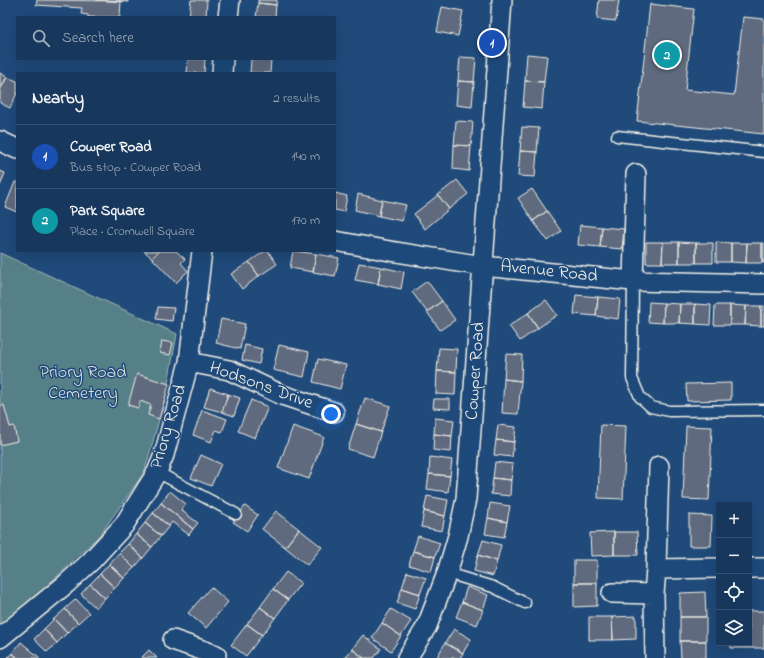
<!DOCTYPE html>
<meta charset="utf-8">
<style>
:root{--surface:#17385c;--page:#244365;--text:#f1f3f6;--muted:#9eacbb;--line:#365272;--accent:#ea580c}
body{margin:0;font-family:"Indie Flower",sans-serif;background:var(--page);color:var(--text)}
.controls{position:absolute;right:12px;bottom:12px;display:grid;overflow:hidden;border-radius:0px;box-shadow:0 4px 16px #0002}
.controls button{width:36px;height:36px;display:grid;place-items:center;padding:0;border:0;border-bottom:1px solid var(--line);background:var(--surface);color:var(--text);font:20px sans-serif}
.you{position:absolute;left:331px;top:414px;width:14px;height:14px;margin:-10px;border:3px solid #fff;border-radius:50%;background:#1a73e8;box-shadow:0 0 0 6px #1a73e833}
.badge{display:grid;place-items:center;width:26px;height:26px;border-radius:50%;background:var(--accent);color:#fff;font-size:13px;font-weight:700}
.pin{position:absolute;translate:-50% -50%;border:2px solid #fff;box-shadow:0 1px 4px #0006}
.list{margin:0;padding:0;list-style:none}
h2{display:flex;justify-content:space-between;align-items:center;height:52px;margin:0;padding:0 16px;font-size:17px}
h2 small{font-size:13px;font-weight:400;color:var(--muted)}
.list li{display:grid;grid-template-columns:26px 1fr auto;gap:12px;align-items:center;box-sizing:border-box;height:64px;padding:0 16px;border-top:1px solid var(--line)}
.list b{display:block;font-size:15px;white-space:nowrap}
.list p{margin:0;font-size:13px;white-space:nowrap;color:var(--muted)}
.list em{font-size:13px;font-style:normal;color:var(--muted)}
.icon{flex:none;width:22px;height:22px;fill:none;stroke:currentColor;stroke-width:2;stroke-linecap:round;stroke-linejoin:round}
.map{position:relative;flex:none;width:764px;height:658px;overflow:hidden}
.search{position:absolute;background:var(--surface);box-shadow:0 4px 16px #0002;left:16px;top:16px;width:320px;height:44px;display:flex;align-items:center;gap:10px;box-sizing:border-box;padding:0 14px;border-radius:0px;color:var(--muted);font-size:15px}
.panel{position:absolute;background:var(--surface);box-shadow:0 4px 16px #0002;left:16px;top:72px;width:320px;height:180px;border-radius:0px}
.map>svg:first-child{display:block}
</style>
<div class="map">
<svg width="764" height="658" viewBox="0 0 764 658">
<rect width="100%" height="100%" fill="#1f4a7a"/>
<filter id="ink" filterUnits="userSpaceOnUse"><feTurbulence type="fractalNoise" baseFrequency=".025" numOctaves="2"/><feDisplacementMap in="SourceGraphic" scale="8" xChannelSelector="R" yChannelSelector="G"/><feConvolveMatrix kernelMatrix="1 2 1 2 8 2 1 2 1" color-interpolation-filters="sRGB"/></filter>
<g filter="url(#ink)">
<path fill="#578087" stroke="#a6b8b8" d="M 0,253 L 177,334 L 165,399 L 144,473 L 99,536 L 22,610 L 0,626 Z"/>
<path fill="#5f6a7f" stroke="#f4f1e8" d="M 37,0 L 121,1 L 120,17 L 88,17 L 88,15 L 81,14 L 82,8 L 36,5 Z
M 96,0 L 128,0 L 128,2 Z
M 191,0 L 207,0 L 206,17 L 189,17 Z
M 258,0 L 277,0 L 276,5 L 258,3 Z
M 599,0 L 619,0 L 616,21 L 597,19 Z
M 258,3 L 276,5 L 275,17 L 256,17 Z
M 650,4 L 694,9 L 685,90 L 734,95 L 743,17 L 764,19 L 764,134 L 637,121 Z
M 442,7 L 463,11 L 458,36 L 437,32 Z
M 527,54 L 547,56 L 544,82 L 525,81 Z
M 460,57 L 476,58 L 474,82 L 458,81 Z
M 188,59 L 205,59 L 204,73 L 187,73 Z
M 251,59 L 271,59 L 270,73 L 250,73 Z
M 0,73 L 7,77 L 0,90 Z
M 7,77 L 17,81 L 17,93 L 10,108 L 0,103 L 0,90 Z
M 458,81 L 474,82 L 472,107 L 456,105 Z
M 525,81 L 544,82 L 542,109 L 523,107 Z
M 456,121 L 473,122 L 471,146 L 454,145 Z
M 522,127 L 539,128 L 537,152 L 520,151 Z
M 454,145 L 471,146 L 469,171 L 453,169 Z
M 520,151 L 537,152 L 535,177 L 518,176 Z
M 0,171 L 5,173 L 0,186 Z
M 457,180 L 468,194 L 449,209 L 438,195 Z
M 15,182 L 17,182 L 17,212 L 5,207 Z
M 532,189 L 547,211 L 533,221 L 518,198 Z
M 335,193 L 347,196 L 344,212 L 335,210 Z
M 358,194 L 382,200 L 379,216 L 355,210 Z
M 438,195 L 449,209 L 425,229 L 414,214 Z
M 382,200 L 406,205 L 402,221 L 379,216 Z
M 547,211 L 561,231 L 548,241 L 533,221 Z
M 580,225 L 602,227 L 600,247 L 578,245 Z
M 602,227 L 624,229 L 622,249 L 600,247 Z
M 646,242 L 663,242 L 662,263 L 646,263 Z
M 663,242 L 679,242 L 679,263 L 662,263 Z
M 679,242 L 696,243 L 696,263 L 679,263 Z
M 716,242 L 731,243 L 731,262 L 716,262 Z
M 696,243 L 713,243 L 713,263 L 696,263 Z
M 731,243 L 747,243 L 746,263 L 731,262 Z
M 747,243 L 762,243 L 762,263 L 746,263 Z
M 762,243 L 764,243 L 764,263 L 762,263 Z
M 144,251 L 159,251 L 152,258 Z
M 159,251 L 176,251 L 185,259 L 181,263 L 188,271 L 176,283 L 152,258 Z
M 265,251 L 268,251 L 277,264 L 259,276 L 249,262 Z
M 293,251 L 316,254 L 313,272 L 290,268 Z
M 316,254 L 339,258 L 335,276 L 313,272 Z
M 249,262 L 259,276 L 242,289 L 231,274 Z
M 359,263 L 381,267 L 378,284 L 355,280 Z
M 381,267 L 404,272 L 401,289 L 378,284 Z
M 427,281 L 442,301 L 427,312 L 412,292 Z
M 576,295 L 598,297 L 596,316 L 574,314 Z
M 598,297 L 620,299 L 618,319 L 596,316 Z
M 546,300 L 557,315 L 538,328 L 528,313 Z
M 442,301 L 455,320 L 440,330 L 427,312 Z
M 649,302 L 664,303 L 663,323 L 648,322 Z
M 664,303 L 680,304 L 679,323 L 663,323 Z
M 680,304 L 695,304 L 695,324 L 679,323 Z
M 695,304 L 711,305 L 710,325 L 695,324 Z
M 715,305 L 730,305 L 730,325 L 714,325 Z
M 730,305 L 746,306 L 745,325 L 730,325 Z
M 746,306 L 761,306 L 761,326 L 745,325 Z
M 761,306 L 764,306 L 764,326 L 761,326 Z
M 158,307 L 174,308 L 172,321 L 156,319 Z
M 528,313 L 538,328 L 520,341 L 509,326 Z
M 221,319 L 245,324 L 240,349 L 216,343 Z
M 162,341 L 173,343 L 170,355 L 160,353 Z
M 245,345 L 262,349 L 259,364 L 242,360 Z
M 279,345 L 309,352 L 304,377 L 273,370 Z
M 439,348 L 457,349 L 456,372 L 437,371 Z
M 506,354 L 522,355 L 521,381 L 504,379 Z
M 318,359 L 346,365 L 340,389 L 313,382 Z
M 437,371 L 456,372 L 455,395 L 436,394 Z
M 137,374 L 169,384 L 159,419 L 148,415 L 151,405 L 140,401 L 138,408 L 128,405 Z
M 504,379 L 521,381 L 518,414 L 502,413 Z
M 731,383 L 731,400 L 687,401 L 686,384 Z
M 210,388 L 228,394 L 222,412 L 204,407 Z
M 228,394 L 240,398 L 234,416 L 222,412 Z
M 365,398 L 390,406 L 381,432 L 356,424 Z
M 434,399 L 450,399 L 450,409 L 433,408 Z
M 251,400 L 268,407 L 255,438 L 238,431 Z
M 4,405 L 10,427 L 14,426 L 17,441 L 0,445 L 0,406 Z
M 202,410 L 227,419 L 222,432 L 216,430 L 211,442 L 193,435 Z
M 435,418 L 454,420 L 452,436 L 434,434 Z
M 356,424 L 381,432 L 373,457 L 348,449 Z
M 498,425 L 516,427 L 514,442 L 496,440 Z
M 601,425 L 626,426 L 623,499 L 598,498 Z
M 293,426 L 324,437 L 309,479 L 278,468 Z
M 686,426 L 712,427 L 709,500 L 683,499 Z
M 434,434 L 452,436 L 451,452 L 433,450 Z
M 496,440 L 514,442 L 512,457 L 494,455 Z
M 201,455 L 221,464 L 211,486 L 191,478 Z
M 430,457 L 452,460 L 450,476 L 429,474 Z
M 495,462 L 513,464 L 511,480 L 493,478 Z
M 429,474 L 450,476 L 448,492 L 427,489 Z
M 493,478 L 511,480 L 510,496 L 491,494 Z
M 170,491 L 186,504 L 181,510 L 198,523 L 193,529 L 161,503 Z
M 427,496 L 448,500 L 445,516 L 424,511 Z
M 161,503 L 193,529 L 189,535 L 172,522 L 169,526 L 153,513 Z
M 490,503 L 510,506 L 507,522 L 488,518 Z
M 245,506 L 258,515 L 247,531 L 233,522 Z
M 276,511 L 299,529 L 285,547 L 262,529 Z
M 424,511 L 445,516 L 442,531 L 421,527 Z
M 153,513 L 169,526 L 161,536 L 145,523 Z
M 689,515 L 712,516 L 711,546 L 689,546 Z
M 488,518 L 507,522 L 504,537 L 485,534 Z
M 145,523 L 161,536 L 152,547 L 136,534 Z
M 299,529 L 322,547 L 307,565 L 285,547 Z
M 614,532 L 614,555 L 591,556 L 590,533 Z
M 614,532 L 637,532 L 638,555 L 614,555 Z
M 136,534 L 152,547 L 143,558 L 128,544 Z
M 418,536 L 440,543 L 435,557 L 413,551 Z
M 483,540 L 501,545 L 497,561 L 478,555 Z
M 128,544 L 143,558 L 134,568 L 119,553 Z
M 413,551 L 435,557 L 431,572 L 409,565 Z
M 119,553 L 134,568 L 124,578 L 109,564 Z
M 478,555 L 497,561 L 493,576 L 474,571 Z
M 574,560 L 597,560 L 597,583 L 574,583 Z
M 109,564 L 124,578 L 115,588 L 100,574 Z
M 286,572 L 301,583 L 288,600 L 273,589 Z
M 407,572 L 426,578 L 420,594 L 402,588 Z
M 100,574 L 115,588 L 105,598 L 90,584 Z
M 574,583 L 597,583 L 597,606 L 574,607 Z
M 90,584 L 105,598 L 96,608 L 81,594 Z
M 211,587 L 228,602 L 206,628 L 188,613 Z
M 467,587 L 488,595 L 483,610 L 462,602 Z
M 402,588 L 420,594 L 415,609 L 397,603 Z
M 273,589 L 288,600 L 275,618 L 260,607 Z
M 705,592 L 706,617 L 680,617 L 680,593 Z
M 76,599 L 89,613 L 78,623 L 65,609 Z
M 462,602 L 483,610 L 477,625 L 456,617 Z
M 260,607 L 275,618 L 262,635 L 247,624 Z
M 65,609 L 78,623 L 67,633 L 54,619 Z
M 391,609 L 411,621 L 401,636 L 382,623 Z
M 749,611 L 764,611 L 764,648 L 731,648 L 731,643 L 749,643 Z
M 636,616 L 636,639 L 613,640 L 612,617 Z
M 589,617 L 612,617 L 613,640 L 589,640 Z
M 680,617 L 706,617 L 706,641 L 680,641 Z
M 54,619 L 67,633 L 57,643 L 44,629 Z
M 382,623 L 401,636 L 391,651 L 372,638 Z
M 247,624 L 262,635 L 246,656 L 231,645 Z
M 44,629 L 57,643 L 47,652 L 34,639 Z
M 454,629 L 471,639 L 463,653 L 445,643 Z
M 363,635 L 381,649 L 374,658 L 364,658 L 352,649 Z
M 680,641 L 706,641 L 706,658 L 681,658 Z
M 21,642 L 40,658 L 18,658 L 12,653 Z
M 445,643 L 463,653 L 460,658 L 439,658 L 437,657 Z
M 352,649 L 364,658 L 345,658 Z
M 149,650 L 157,658 L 141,658 Z
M 12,653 L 18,658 L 7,658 Z"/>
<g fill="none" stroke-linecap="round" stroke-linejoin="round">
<defs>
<path id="service" d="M 617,136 L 764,152
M 633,281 L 632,378 L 640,397 L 651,407 L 669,411 L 764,410
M 157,472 L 236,514
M 447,573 L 493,587 L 525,603"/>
<path id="minor" d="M 228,17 L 230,0
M 222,73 L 223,59
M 0,141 L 17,149
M 335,241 L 390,251 L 483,266 L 633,281 L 764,284
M 633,281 L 636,174
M 189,362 L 229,370 L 282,395 L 334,412
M 749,568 L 764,568
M 656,569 L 719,568
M 612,593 L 654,594
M 0,638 L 66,584 L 91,561 L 124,525 L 157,472 L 164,455 L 189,362 L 202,251
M 173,640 L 216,655
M 407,658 L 427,626 L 447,573 L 458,536 L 466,499 L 502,0
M 655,658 L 654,594 L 656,569 L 659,466"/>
</defs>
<use href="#service" stroke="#f4f1e8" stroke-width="13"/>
<use href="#minor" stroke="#f4f1e8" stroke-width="22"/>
<use href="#service" stroke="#1f4a7a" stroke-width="10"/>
<use href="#minor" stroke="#1f4a7a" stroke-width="19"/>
</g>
</g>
<g text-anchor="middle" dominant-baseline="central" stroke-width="3" stroke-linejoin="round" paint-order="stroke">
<g font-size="18" fill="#f4f1e8" stroke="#1f4a7a">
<text transform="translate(549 272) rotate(6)">Avenue Road</text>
<text transform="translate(476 371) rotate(-86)">Cowper Road</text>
<text transform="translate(261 386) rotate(20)">Hodsons Drive</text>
<text transform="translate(169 427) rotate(-73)">Priory Road</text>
</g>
<g font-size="18" fill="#dce0d9" stroke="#1f4a7a">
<text x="83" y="373">Priory Road<tspan x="83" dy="21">Cemetery</tspan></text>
</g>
</g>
</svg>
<div class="controls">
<button>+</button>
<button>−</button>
<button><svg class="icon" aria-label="locate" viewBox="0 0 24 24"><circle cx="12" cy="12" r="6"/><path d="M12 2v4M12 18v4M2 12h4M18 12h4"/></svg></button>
<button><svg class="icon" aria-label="layers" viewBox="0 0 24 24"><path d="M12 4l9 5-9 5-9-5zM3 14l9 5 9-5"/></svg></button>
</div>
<div class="you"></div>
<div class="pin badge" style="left:492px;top:43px;background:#1a4fb4">1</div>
<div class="pin badge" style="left:667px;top:55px;background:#0f9aa8">2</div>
<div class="search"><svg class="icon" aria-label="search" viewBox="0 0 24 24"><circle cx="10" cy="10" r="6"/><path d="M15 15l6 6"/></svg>Search here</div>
<section class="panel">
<h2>Nearby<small>2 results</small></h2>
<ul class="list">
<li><span class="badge" style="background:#1a4fb4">1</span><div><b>Cowper Road</b><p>Bus stop · Cowper Road</p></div><em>140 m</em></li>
<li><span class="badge" style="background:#0f9aa8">2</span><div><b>Park Square</b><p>Place · Cromwell Square</p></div><em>170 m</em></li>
</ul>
</section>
</div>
